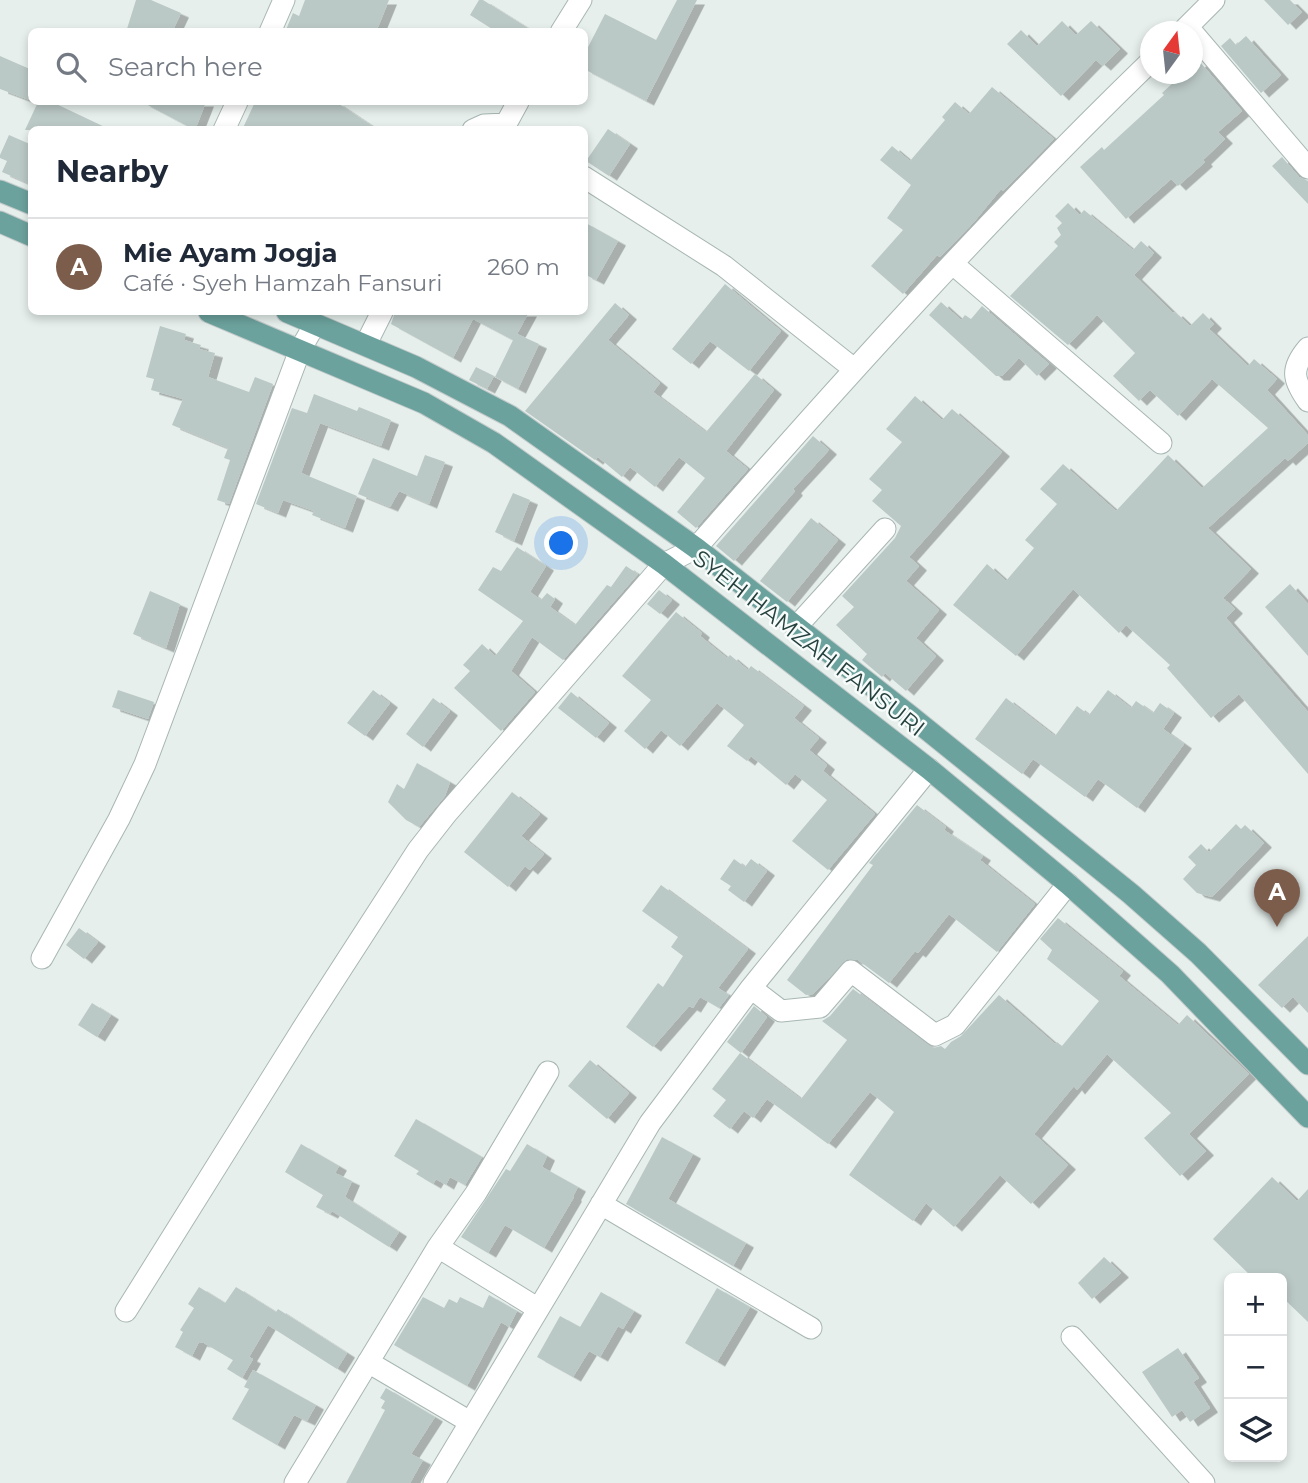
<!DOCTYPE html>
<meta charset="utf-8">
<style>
:root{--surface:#fff;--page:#f2f2f3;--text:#1f2937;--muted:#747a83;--line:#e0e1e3;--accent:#7c5d4c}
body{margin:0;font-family:Montserrat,sans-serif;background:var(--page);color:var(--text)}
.controls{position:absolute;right:21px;bottom:21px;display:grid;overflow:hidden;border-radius:10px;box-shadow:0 4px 10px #0003}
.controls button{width:63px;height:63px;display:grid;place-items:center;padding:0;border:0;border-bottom:2px solid var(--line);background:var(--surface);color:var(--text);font:35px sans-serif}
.compass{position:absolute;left:1140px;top:21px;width:63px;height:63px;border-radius:50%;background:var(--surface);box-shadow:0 4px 10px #0003;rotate:15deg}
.you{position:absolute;left:562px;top:544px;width:24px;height:24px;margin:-18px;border:5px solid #fff;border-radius:50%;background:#1a73e8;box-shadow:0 0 0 10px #1a73e833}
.badge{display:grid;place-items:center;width:46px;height:46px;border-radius:50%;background:var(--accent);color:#fff;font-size:23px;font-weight:700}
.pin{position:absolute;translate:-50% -58px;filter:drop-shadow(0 2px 4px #0008)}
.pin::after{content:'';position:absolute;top:37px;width:24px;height:21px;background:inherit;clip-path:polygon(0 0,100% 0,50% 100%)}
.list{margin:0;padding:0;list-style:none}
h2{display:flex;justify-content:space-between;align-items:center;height:91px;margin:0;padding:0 28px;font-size:30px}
h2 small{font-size:23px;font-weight:400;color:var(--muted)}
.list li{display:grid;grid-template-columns:46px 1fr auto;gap:21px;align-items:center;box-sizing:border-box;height:98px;padding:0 28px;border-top:2px solid var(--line)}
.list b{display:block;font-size:26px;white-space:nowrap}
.list p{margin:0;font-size:23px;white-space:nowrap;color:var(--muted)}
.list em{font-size:23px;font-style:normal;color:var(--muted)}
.icon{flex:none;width:38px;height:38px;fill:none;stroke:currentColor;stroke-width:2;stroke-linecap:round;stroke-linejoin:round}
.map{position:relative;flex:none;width:1308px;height:1483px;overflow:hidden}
.search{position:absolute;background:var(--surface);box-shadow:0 4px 10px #0003;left:28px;top:28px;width:560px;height:77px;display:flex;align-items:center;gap:18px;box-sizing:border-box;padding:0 24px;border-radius:10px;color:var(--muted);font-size:26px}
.panel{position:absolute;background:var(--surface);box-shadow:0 4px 10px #0003;left:28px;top:126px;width:560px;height:189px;border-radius:10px}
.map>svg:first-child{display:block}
</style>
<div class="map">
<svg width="1308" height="1483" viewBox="0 0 1308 1483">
<defs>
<filter id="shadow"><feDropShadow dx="8" dy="4.5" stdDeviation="0" flood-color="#0004"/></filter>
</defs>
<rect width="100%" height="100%" fill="#e6efec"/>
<path fill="#bbc9c6" filter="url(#shadow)" d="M 136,0 L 151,0 L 181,13 L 172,32 L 126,32 Z
M 305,0 L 389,0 L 376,32 L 285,32 L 293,13 L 299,16 Z
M 479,0 L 483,0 L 534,32 L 497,32 L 470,15 Z
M 677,0 L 697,0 L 646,101 L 584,69 L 584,55 L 605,14 L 656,40 Z
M 1264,0 L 1290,0 L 1302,12 L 1288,25 Z
M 1062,21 L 1076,35 L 1091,21 L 1120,49 L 1103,66 L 1096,60 L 1061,96 L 1007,44 L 1021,30 L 1037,46 Z
M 1246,36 L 1281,75 L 1261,93 L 1221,46 L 1230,38 L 1236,45 Z
M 0,56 L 32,70 L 32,101 L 0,89 Z
M 1199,61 L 1242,111 L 1218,132 L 1225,139 L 1203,160 L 1205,162 L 1178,186 L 1171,179 L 1126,219 L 1080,167 L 1102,147 L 1104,150 L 1164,95 L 1162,93 L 1174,82 L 1185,74 L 1193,74 L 1193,67 Z
M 992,87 L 1054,139 L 1003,191 L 1001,189 L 974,222 L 940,257 L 937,255 L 903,294 L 871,266 L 903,230 L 887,218 L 911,185 L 880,160 L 892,146 L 910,161 L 945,120 L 942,117 L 955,102 L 969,114 Z
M 38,102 L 52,102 L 111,130 L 25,130 Z
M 142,102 L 206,102 L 195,130 Z
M 255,102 L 336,102 L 378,130 L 242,130 Z
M 608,129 L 630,144 L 609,176 L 586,161 Z
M 9,135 L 32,145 L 32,185 L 2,172 L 7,161 L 0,158 L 0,155 Z
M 1282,157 L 1299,177 L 1308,181 L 1308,204 L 1272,166 Z
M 1068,203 L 1080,215 L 1084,210 L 1133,250 L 1141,241 L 1154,253 L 1134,275 L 1173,313 L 1175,312 L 1190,326 L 1203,313 L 1214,324 L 1209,329 L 1248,366 L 1254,359 L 1277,379 L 1267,390 L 1308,435 L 1308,443 L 1288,461 L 1285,458 L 1208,528 L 1251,569 L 1223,598 L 1235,609 L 1226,618 L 1308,712 L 1308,774 L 1239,694 L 1211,718 L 1167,668 L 1170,665 L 1126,625 L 1119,633 L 1073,589 L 1016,656 L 953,605 L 987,564 L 1006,581 L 1034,548 L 1025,540 L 1057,504 L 1040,489 L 1063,464 L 1116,511 L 1168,455 L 1202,488 L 1268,428 L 1212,379 L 1178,416 L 1150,390 L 1139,401 L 1113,376 L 1135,353 L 1097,315 L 1068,345 L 1010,296 L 1058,246 L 1054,242 L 1061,235 L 1057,228 L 1062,223 L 1055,216 Z
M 584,222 L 618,241 L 596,280 L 584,274 Z
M 725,284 L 781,331 L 749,371 L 710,341 L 691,364 L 672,349 Z
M 941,302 L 961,320 L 965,315 L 971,319 L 982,306 L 1049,364 L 1037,376 L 1019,358 L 1002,376 L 996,376 L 929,315 Z
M 615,303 L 629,315 L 608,340 L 660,383 L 653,392 L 706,432 L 755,374 L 774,390 L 726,451 L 748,469 L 696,528 L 677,512 L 705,478 L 679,457 L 655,487 L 630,467 L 622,477 L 598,457 L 595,460 L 525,411 Z
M 395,312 L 529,312 L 517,334 L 539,344 L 518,389 L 495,377 L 513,340 L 473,319 L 453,358 L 391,324 Z
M 160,326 L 186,334 L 184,340 L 201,345 L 199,349 L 215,353 L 208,377 L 249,392 L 255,377 L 273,384 L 229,504 L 217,500 L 230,460 L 224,458 L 228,448 L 172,425 L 183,399 L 151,390 L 154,379 L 146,377 Z
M 476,367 L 494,376 L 487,389 L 469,380 Z
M 314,394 L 357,411 L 359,407 L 391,420 L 381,446 L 320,423 L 301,473 L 357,496 L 345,528 L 312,515 L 314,511 L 283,500 L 278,513 L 256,504 L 292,408 L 307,413 Z
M 915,396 L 942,420 L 952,409 L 1002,452 L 909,557 L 919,566 L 906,581 L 939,610 L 916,638 L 936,656 L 906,691 L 885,673 L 882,677 L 862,660 L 867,654 L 836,625 L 854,607 L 842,596 L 895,538 L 901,526 L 872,501 L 882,490 L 869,479 L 902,442 L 886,429 Z
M 813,436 L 829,450 L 793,489 L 795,491 L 734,561 L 716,546 Z
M 425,455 L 445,462 L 429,504 L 399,491 L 390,507 L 358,494 L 373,458 L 417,476 Z
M 513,493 L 530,500 L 514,541 L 495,532 Z
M 811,518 L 838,540 L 787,602 L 760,581 Z
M 517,547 L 546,566 L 530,592 L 541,600 L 547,593 L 555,599 L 550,607 L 575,625 L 607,585 L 611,587 L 626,566 L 638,574 L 563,660 L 532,637 L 511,671 L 535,692 L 501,731 L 454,688 L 470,671 L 463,665 L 482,644 L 495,656 L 523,621 L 478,590 L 493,567 L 501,571 Z
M 1290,584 L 1308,604 L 1308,656 L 1265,607 Z
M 659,590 L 672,600 L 660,614 L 647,604 Z
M 150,591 L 180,604 L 166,648 L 133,634 Z
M 676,612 L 702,633 L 700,636 L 727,658 L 730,655 L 748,670 L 751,666 L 804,706 L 794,718 L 819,738 L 809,750 L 827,765 L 823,771 L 875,814 L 828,870 L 792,841 L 827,800 L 795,774 L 786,785 L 751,756 L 747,761 L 727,746 L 744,725 L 717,703 L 680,746 L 661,730 L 645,749 L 624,731 L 651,700 L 622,676 Z
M 118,690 L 154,702 L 148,719 L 112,707 Z
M 373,690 L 390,703 L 365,736 L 347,723 Z
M 1108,690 L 1131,708 L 1136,701 L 1153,713 L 1160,703 L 1174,713 L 1163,729 L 1184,744 L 1137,808 L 1098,779 L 1085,797 L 1033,759 L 1022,774 L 975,739 L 1006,698 L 1055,736 L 1077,706 L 1089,715 Z
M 571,692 L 609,723 L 596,738 L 558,708 Z
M 433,698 L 450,711 L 423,747 L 406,734 Z
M 417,763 L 450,782 L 445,796 L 419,827 L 406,820 L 388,802 L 397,784 L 404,789 Z
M 512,792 L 540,814 L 521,836 L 544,854 L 530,870 L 525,866 L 508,887 L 464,852 Z
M 917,805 L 946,827 L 944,830 L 983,856 L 980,860 L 1035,904 L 997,952 L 949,914 L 918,953 L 915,951 L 889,983 L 858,960 L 847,959 L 813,994 L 806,995 L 787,980 L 873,865 L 869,863 Z
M 1236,824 L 1241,829 L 1245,825 L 1264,843 L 1212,897 L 1197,893 L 1183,879 L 1196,865 L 1188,857 L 1201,844 L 1209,852 Z
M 734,859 L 745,867 L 751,859 L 767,871 L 744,902 L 728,890 L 731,886 L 720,879 Z
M 661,885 L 748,949 L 718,988 L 729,995 L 719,1008 L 700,997 L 693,1008 L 689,1006 L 653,1047 L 626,1027 L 658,983 L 663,987 L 683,956 L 671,947 L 678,937 L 642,911 Z
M 1058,918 L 1123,971 L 1119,976 L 1178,1025 L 1187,1015 L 1249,1074 L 1189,1134 L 1206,1151 L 1180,1176 L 1144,1138 L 1171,1113 L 1107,1054 L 1077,1090 L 1074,1086 L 1034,1134 L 1068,1165 L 1031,1204 L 1000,1175 L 954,1227 L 926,1203 L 913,1221 L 849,1175 L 894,1112 L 870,1092 L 828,1144 L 767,1099 L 753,1118 L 744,1111 L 730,1129 L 713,1116 L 726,1100 L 712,1089 L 740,1053 L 801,1099 L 847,1040 L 822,1021 L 830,1016 L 853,989 L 933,1048 L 941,1046 L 945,1049 L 951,1042 L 961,1036 L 999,995 L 1055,1044 L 1057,1042 L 1062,1046 L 1099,1001 L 1047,959 L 1052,950 L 1040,939 Z
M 79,928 L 98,942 L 84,959 L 66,945 Z
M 1308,936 L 1308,1013 L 1293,997 L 1282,1008 L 1258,985 Z
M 92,1003 L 111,1015 L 97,1037 L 78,1025 Z
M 754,1006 L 767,1017 L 741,1053 L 727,1042 Z
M 590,1060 L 629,1093 L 607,1119 L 568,1086 Z
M 416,1119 L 482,1157 L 465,1185 L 450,1177 L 446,1185 L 436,1179 L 433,1184 L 416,1174 L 419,1171 L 394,1156 Z
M 662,1137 L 693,1154 L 668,1199 L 746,1243 L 733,1266 L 626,1204 Z
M 301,1144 L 339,1166 L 335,1173 L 352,1181 L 345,1197 L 399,1232 L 389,1247 L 332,1211 L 330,1214 L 316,1207 L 323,1195 L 285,1172 Z
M 527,1144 L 547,1156 L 542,1167 L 578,1187 L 573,1196 L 574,1197 L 544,1248 L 505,1225 L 488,1253 L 461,1237 L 506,1169 L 510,1171 Z
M 1272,1177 L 1297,1201 L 1308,1189 L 1308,1322 L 1282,1297 L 1282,1278 L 1253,1278 L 1213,1239 Z
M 1104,1257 L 1121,1273 L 1092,1299 L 1078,1283 Z
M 199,1287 L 225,1303 L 236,1287 L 276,1312 L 278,1309 L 347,1353 L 337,1369 L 268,1325 L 249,1357 L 253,1359 L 242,1378 L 227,1369 L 233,1360 L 204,1343 L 199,1342 L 192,1356 L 175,1347 L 183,1332 L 180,1330 L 194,1308 L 188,1304 Z
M 717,1288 L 750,1307 L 717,1362 L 685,1343 Z
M 601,1292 L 634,1311 L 623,1329 L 618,1326 L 600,1357 L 589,1351 L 573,1377 L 537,1357 L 560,1316 L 580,1327 Z
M 489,1295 L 517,1311 L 509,1327 L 501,1322 L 467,1386 L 394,1345 L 423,1297 L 444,1308 L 449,1299 L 457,1303 L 460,1297 L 483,1308 Z
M 1178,1348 L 1199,1378 L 1193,1382 L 1210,1408 L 1190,1422 L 1182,1410 L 1172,1417 L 1142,1372 Z
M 253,1370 L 316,1405 L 307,1421 L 294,1415 L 277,1445 L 232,1419 L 249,1389 L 244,1387 Z
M 386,1388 L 435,1417 L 411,1454 L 423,1460 L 410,1483 L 346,1483 L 385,1410 L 381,1408 L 385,1401 L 380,1398 Z"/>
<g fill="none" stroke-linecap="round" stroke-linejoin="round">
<defs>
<path id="minor" d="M 270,32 L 284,0
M 561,32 L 581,0
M 1182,32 L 1214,0
M 1192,32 L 1308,168
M 506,124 L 518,102
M 224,130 L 237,102
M 473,130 L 484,125 L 506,124
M 584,177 L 724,266 L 854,369
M 953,264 L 1161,443
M 366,344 L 382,312
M 1308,348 C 1290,369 1293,380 1308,401
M 797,626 L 885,529
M 42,958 L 119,819 L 145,764 L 300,350 L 315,324
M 751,988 L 929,769
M 601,1204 L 811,1328
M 438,1247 L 537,1308
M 126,1311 L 303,1028 L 418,850 L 447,813 L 664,564 L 696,548 C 842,381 991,216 1150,62
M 1072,1337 L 1204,1483
M 368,1362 L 470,1422
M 295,1483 L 438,1247 L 476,1193 L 548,1072
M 434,1483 L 650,1123 L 751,988 L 781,1011 L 820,1007 L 851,971 L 935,1035 L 955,1025 L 1068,884"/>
<path id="major" d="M 0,191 L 32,204
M 0,222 L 32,236
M 209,312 L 424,403 L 494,443 L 664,564 L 929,769 L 1068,884 L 1170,974 L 1308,1117
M 287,312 L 416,367 L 510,416 L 696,548 L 909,715 L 1131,894 L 1198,953 L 1308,1064"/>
</defs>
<use href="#minor" stroke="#a8b7b4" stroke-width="23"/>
<use href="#major" stroke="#c2cac9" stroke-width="23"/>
<use href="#minor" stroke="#fff" stroke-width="21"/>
<use href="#major" stroke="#6ca29d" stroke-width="21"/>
</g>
<g text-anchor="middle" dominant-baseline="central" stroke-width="5" stroke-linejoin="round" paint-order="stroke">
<g font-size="23" fill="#25413e" stroke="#f7fbfa">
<text transform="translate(809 643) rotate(38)">SYEH HAMZAH FANSURI</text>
</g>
</g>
</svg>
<div class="controls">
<button>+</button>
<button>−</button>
<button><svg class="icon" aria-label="layers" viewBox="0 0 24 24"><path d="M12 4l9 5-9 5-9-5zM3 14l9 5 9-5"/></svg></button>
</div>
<svg class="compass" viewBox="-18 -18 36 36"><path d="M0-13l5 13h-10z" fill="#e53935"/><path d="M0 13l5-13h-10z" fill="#747a83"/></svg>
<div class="you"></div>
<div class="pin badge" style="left:1277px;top:927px">A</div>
<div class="search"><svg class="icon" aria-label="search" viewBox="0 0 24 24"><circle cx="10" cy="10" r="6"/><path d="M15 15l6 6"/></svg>Search here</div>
<section class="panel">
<h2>Nearby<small></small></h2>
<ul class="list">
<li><span class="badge">A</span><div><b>Mie Ayam Jogja</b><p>Café · Syeh Hamzah Fansuri</p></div><em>260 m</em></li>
</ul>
</section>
</div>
